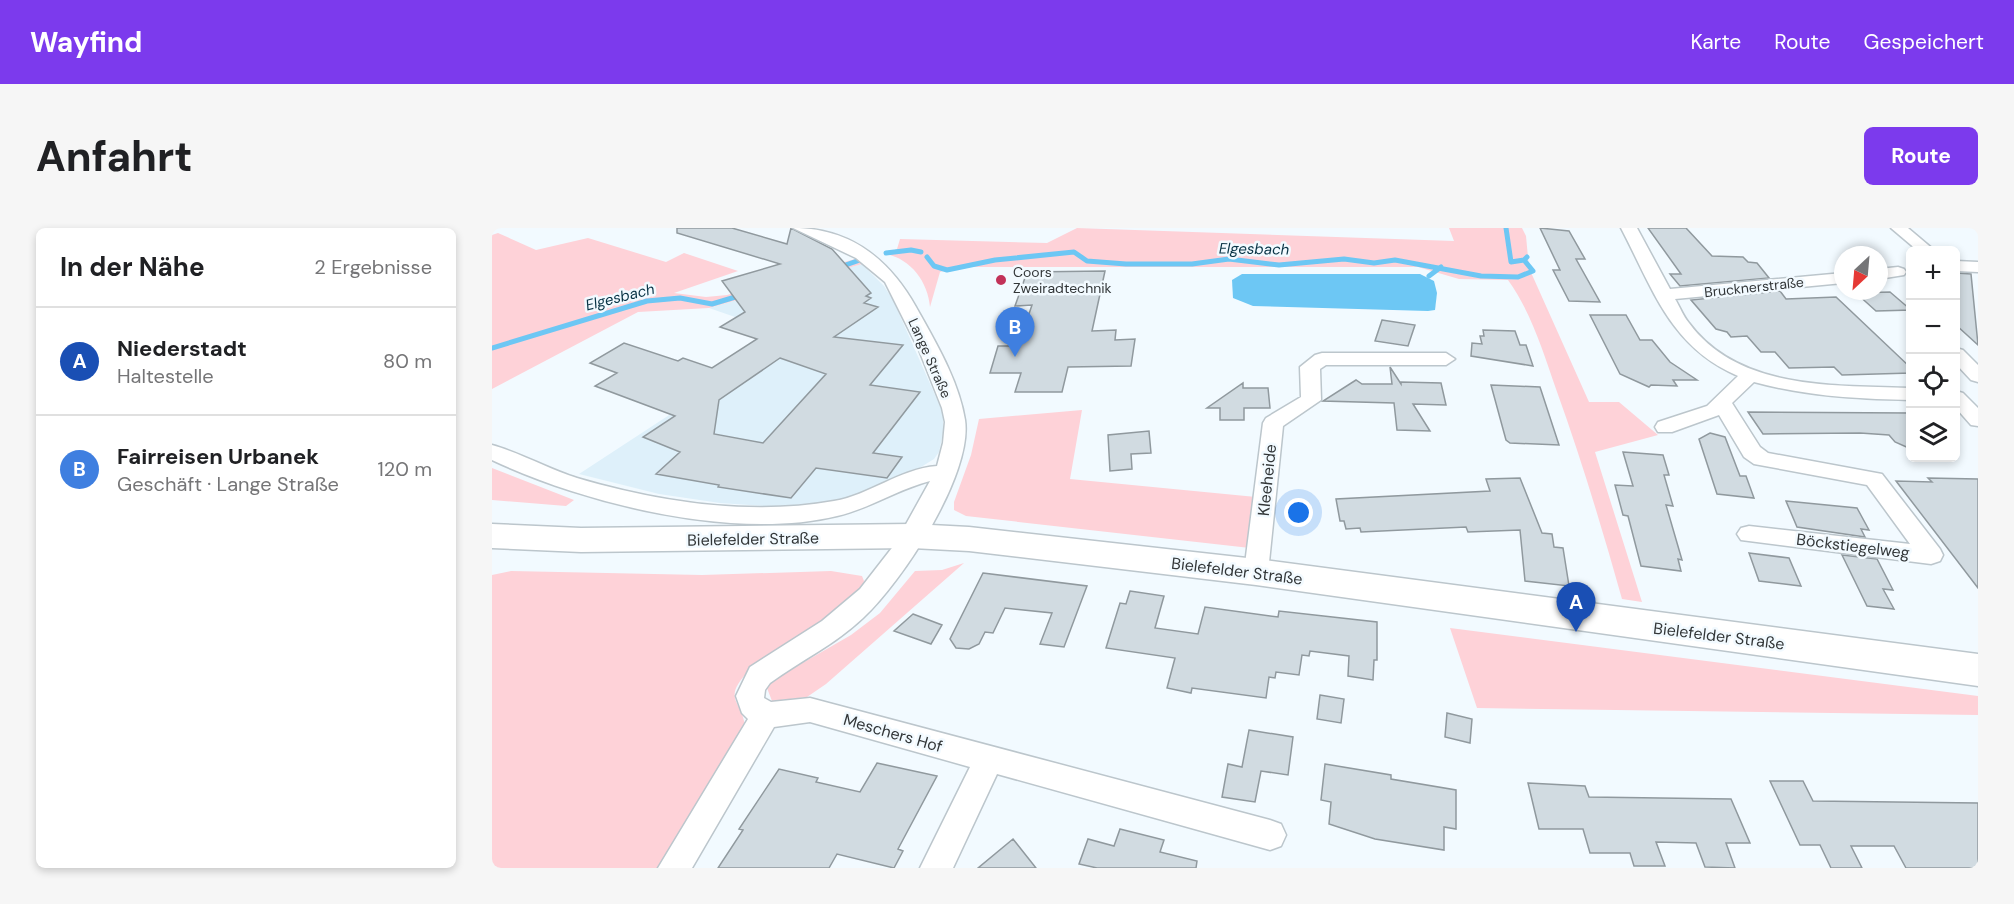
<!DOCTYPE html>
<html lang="de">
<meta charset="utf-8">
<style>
:root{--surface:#fff;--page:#f6f6f6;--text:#202124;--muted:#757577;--line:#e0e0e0;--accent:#7c3aed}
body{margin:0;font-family:"DM Sans",sans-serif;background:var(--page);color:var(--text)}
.controls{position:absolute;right:18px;top:18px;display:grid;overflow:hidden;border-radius:9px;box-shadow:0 3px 9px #0003}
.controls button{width:54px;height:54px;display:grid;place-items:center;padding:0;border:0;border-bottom:2px solid var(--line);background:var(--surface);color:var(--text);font:30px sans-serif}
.compass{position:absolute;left:1342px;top:18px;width:54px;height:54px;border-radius:50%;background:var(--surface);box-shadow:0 3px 9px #0003;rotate:206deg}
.you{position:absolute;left:807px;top:285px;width:21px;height:21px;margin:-15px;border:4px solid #fff;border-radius:50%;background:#1a73e8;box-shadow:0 0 0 9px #1a73e833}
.badge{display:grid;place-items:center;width:39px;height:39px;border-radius:50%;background:var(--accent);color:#fff;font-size:20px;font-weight:700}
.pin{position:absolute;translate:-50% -50px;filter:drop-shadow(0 2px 3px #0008)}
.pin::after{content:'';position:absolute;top:32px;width:21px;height:18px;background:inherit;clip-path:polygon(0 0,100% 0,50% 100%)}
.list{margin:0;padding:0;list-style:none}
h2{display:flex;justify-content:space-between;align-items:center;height:78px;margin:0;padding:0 24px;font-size:26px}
h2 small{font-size:20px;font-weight:400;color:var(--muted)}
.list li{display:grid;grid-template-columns:39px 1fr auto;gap:18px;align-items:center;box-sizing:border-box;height:108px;padding:0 24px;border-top:2px solid var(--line)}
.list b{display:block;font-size:22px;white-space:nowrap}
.list p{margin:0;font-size:20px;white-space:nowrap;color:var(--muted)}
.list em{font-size:20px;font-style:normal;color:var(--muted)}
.icon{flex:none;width:33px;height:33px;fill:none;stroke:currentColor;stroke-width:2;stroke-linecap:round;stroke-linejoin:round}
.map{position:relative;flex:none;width:1486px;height:640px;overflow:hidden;border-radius:9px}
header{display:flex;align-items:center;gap:36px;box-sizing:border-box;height:84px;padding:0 30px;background:var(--accent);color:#fff}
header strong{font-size:28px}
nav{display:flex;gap:33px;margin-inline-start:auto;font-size:21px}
.intro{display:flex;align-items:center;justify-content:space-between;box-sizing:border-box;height:144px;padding:0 36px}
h1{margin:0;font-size:42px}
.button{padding:15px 27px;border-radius:9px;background:var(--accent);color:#fff;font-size:21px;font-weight:700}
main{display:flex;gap:36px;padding:0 36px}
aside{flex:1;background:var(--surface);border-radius:9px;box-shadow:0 3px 9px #0003}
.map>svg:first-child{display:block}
</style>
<header>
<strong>Wayfind</strong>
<nav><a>Karte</a><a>Route</a><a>Gespeichert</a></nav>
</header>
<div class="intro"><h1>Anfahrt</h1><a class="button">Route</a></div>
<main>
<aside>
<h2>In der Nähe<small>2 Ergebnisse</small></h2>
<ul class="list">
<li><span class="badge" style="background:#1a4fb4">A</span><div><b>Niederstadt</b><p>Haltestelle</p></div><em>80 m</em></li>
<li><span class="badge" style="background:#3f7fe0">B</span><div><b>Fairreisen Urbanek</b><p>Geschäft · Lange Straße</p></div><em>120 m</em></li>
</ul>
</aside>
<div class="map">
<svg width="1486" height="640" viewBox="0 0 1486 640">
<rect width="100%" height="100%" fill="#f2faff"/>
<path fill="#def0fa" d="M 370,36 L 392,58 L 401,72 L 451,185 L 451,205 L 447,224 L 442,231 L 421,244 L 344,275 L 285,279 L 228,275 L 167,266 L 87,246 L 298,108 L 217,80 Z"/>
<path fill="#fed2d8" d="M 585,0 L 962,13 L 957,0 L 1030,0 L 1034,8 L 1037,40 L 1097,174 L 1127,174 L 1166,207 L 1103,224 L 1150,374 L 1130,371 C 1110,300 1089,230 1064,161 C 1051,123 1039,84 1016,52 L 967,51 L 926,39 L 465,39 L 448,44 L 438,79 C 436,54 419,31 394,26 L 405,21 L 408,11 L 555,15 Z
M 6,5 L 44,22 L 96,10 L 174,34 L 192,25 L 246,43 L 182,65 L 214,69 L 235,67 L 363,31 L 370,36 L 217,80 L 146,84 L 0,161 L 0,7 Z
M 590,182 L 578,251 L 764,269 L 758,320 L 474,288 L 462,282 L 462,274 L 479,227 L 487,191 Z
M 0,240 L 82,272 L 74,278 L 0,272 Z
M 472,335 L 334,456 L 315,469 L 280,473 L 275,460 L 281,452 L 359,407 L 388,385 L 423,343 L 450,342 Z
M 19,343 L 210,347 L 339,343 L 370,348 L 372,353 C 367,378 284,424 260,440 C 225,473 254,473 253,503 L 169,640 L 0,640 L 0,347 Z
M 958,400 L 1486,468 L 1486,487 L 985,480 Z"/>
<path fill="#6dc7f4" d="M 750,46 L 928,46 L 942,53 L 945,65 L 943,82 L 936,83 L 761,78 L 741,70 L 740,52 Z"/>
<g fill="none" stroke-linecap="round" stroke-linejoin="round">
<path stroke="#6dc7f4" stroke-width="5" d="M 1014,0 L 1019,34 L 1032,32
M 394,25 L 419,22 L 429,24
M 435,29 L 442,38 L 455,42 L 503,32 L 582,24 L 595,33 L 634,36 L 700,36 L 737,31 L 787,37 L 852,31 L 882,35 L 903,32 L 989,48 L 1026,49 L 1041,43 L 1032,32 L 1035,29
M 345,40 L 368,32
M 937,48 L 949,39
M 0,120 L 155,73 L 188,70 L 220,76 L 250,67"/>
</g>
<path fill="#d1dbe1" stroke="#90999e" stroke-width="1.5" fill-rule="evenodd" d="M 185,0 L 240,0 L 295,16 L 299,0 L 340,21 L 379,65 L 374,68 L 379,70 L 372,75 L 386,79 L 342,109 L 411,117 L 378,157 L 428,164 L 381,225 L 410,229 L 395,250 L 324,240 L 299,270 L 226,259 L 227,257 L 164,246 L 188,224 L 151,209 L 183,188 L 103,158 L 125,145 L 98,135 L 132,115 L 186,133 L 191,130 L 220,140 L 265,111 L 228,99 L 253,84 L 230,53 L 288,36 L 185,5 ZM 288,130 L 334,146 L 271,215 L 222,206 L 227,172 Z
M 1048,0 L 1077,3 L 1093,31 L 1084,31 L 1108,74 L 1077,73 L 1061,42 L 1068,42 Z
M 1156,0 L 1194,0 L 1220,28 L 1251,29 L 1256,34 L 1265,35 L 1277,50 L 1188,58 L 1178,46 L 1189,46 Z
M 613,43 L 600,103 L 624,102 L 623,112 L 643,111 L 639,138 L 576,139 L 570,164 L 523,164 L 529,145 L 498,145 L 506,118 L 526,118 L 540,77 L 523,78 L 535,44 Z
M 1464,45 L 1479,46 L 1486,117 L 1464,97 Z
M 1288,63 L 1294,71 L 1344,69 L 1419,140 L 1419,145 L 1350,147 L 1342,139 L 1297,140 L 1283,124 L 1269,124 L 1255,108 L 1239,109 L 1235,104 L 1224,101 L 1199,72 Z
M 1398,64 L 1419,82 L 1384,83 L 1364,65 Z
M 1098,87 L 1134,87 L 1148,112 L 1160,112 L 1178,134 L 1205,152 L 1181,152 L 1185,158 L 1159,157 L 1157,159 L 1128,146 Z
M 890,92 L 923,97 L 916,118 L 883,113 Z
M 991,102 L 1023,103 L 1028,117 L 1034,117 L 1041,138 L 979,128 L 980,115 L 990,116 L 988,108 L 992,108 Z
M 898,139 L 909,156 L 909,154 L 949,155 L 954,177 L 921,176 L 938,203 L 905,202 L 902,175 L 831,173 L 864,152 L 870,156 L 900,156 Z
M 751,155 L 751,160 L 776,160 L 778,180 L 752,180 L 752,192 L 728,192 L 728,180 L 715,180 Z
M 999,157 L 1048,159 L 1067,217 L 1018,215 L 1014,212 Z
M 1256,184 L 1419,185 L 1419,221 L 1403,214 L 1397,207 L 1368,205 L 1271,206 Z
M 657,203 L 659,225 L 639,226 L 640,241 L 618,243 L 616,207 Z
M 1218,205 L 1233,209 L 1248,248 L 1254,248 L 1262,270 L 1225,266 L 1207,211 Z
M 1131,224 L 1171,227 L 1177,247 L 1172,247 L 1181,278 L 1174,277 L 1190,332 L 1186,331 L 1189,343 L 1149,338 L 1136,288 L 1131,287 L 1123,257 L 1141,258 Z
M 1028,250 L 1050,305 L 1060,306 L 1062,319 L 1071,320 L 1077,358 L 1033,353 L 1028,302 L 976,304 L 974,299 L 869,304 L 868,300 L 854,301 L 852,293 L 848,293 L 844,271 L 998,263 L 994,251 Z
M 1436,250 L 1486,251 L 1486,360 L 1404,253 L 1440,254 Z
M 1294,273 L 1365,280 L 1377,302 L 1369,301 L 1373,309 L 1305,299 Z
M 1257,325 L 1297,330 L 1309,358 L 1267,353 Z
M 1350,327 L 1385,331 L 1401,362 L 1391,361 L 1402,381 L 1375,378 Z
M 491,345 L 595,358 L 572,419 L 548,416 L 560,385 L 513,380 L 501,405 L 493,404 L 487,416 L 477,421 L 464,420 L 458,411 Z
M 638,363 L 672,368 L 663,400 L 706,406 L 713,379 L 786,389 L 787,383 L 885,394 L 885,432 L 882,432 L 881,452 L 856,448 L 857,428 L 818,423 L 817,428 L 810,427 L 807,447 L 784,444 L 783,450 L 777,449 L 774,470 L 700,460 L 699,465 L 675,460 L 683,430 L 614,420 L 628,375 L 634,376 Z
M 421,386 L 450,397 L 439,416 L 402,403 Z
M 828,467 L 852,471 L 849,495 L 825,491 Z
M 955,485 L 980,491 L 978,515 L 953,509 Z
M 757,502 L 801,509 L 796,547 L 769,543 L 763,574 L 730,569 L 736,536 L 750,539 Z
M 385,535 L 445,548 L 406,621 L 411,623 L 402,640 L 345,626 L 337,640 L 226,640 L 251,602 L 247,601 L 287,541 L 326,550 L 324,554 L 368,564 Z
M 833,536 L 899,547 L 899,551 L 964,562 L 964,601 L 952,599 L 952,622 L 883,611 L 837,596 L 839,574 L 829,572 Z
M 1278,553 L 1311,553 L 1321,573 L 1486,575 L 1486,640 L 1414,640 L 1402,618 L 1359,618 L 1370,640 L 1339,640 L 1328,617 L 1308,617 Z
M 1036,555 L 1093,558 L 1097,569 L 1239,571 L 1258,615 L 1234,615 L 1243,640 L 1213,639 L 1204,615 L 1164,614 L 1173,638 L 1142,638 L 1138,625 L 1098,625 L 1091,601 L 1047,601 Z
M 628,601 L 672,612 L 668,624 L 705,633 L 704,640 L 605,640 L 587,636 L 596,611 L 622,618 Z
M 521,611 L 544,640 L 486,640 Z"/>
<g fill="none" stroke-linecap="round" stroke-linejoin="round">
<defs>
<path id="street" d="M 301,0 C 359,0 397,31 424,79 C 443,113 467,153 473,192 C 481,246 410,354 371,390 C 344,416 308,433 278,455 L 273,462 L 272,470 L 279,474 L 318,470 L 778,592 L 789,596 L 794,607 L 789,618 L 778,622 L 505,546 L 461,640 L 428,640 L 478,539 L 318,494 L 282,499 L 200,640 L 166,640 L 256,491 L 250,485 L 244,468 L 258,439 L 330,393 L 368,361 L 403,316 L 438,253 C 406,261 377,281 345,288 C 243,313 93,276 0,232 L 0,217 C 29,225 56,241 85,250 C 166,274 258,288 342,273 C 378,267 407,241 445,238 L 451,215 L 453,194 L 450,180 L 427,122 L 393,54 L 364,30 Z
M 1129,0 L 1145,0 L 1178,61 L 1351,45 L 1351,55 L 1183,71 C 1188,79 1191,88 1197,95 C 1247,163 1344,157 1418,160 L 1418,172 C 1364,171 1313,168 1262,154 L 1240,175 L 1268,219 L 1276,225 L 1390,246 L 1448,321 L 1451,327 L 1448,333 L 1439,336 L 1249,312 L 1245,306 L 1249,300 L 1257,298 L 1418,316 L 1375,257 L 1262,236 L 1252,229 L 1227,187 L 1180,204 L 1166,204 L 1163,199 L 1166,194 L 1215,178 L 1246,148 C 1178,119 1161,61 1129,0 Z
M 1399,0 L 1416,0 L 1442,22 L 1425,22 Z
M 1464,33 L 1486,34 L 1486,44 L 1464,43 Z
M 1406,39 L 1412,41 L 1414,44 L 1412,47 L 1387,51 L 1387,41 Z
M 1464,120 L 1471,122 L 1486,137 L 1486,154 L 1479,152 L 1464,136 Z
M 830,125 L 954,125 L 963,131 L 954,137 L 834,137 L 828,141 L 829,172 L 791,198 L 776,344 L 773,351 L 764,353 L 755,351 L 752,344 L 771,195 L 774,190 L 809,169 L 808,139 L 823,127 Z
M 1464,163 L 1471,165 L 1486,180 L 1486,198 L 1479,197 L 1464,180 Z"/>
<path id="secondary" d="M 0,296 L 89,300 L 420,296 L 477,299 L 764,331 L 1486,426 L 1486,458 L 764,357 L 477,323 L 420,320 L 89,324 L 0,320 Z"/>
</defs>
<use href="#street" stroke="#bcc6cc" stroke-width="3"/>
<use href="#secondary" stroke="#bcc6cc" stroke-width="3"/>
<use href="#street" fill="#fff" fill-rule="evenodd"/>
<use href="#secondary" fill="#fff" fill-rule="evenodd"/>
</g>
<circle fill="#c23259" stroke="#f2faff" stroke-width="2" cx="509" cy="52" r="6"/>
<g text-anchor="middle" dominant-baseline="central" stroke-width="5" stroke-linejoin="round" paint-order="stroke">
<g font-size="14" fill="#323638" stroke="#f2faff" text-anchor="start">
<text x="521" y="44">Coors<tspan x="521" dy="16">Zweiradtechnik</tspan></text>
</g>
<g font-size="14" fill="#323638" stroke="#f2faff">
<text transform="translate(1262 59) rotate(-6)">Brucknerstraße</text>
<text transform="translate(438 130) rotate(66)">Lange Straße</text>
</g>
<g font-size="15" font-style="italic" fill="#0a3446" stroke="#f2faff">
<text transform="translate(762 21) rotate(1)">Elgesbach</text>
<text transform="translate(128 69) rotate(-14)">Elgesbach</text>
</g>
<g font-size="16" fill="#323638" stroke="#f2faff">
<text transform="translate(775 252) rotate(-84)">Kleeheide</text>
<text transform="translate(261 311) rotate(-1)">Bielefelder Straße</text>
<text transform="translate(1361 318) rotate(7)">Böckstiegelweg</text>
<text transform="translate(745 343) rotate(7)">Bielefelder Straße</text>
<text transform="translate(1227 408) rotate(7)">Bielefelder Straße</text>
<text transform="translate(401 505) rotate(16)">Meschers Hof</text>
</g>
</g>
</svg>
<div class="controls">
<button>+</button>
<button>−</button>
<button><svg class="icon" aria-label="locate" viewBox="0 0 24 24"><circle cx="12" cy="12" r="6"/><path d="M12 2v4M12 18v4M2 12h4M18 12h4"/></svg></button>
<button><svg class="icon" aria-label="layers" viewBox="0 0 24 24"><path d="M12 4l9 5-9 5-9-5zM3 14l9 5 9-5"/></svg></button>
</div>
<svg class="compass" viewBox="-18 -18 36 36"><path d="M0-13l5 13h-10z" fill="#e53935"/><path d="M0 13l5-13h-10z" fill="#757577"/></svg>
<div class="you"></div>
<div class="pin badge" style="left:1084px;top:404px;background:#1a4fb4">A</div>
<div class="pin badge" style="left:523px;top:129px;background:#3f7fe0">B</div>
</div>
</main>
